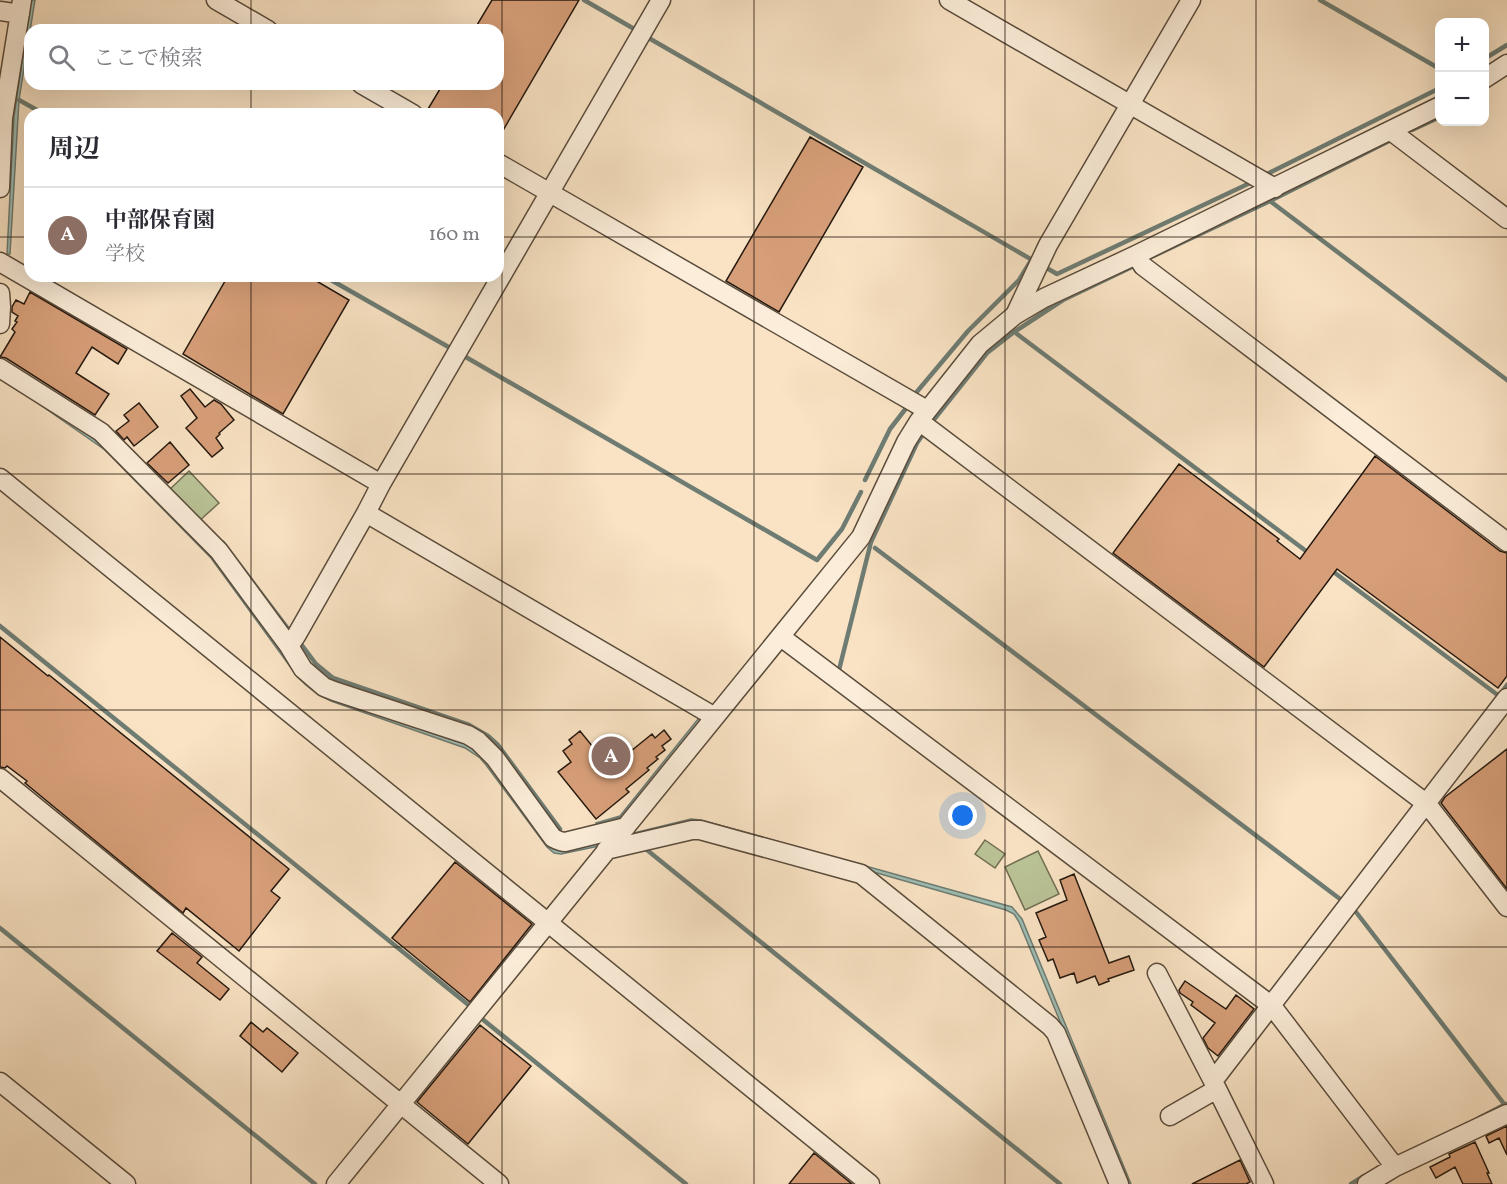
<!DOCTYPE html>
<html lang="ja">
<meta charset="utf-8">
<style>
:root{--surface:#fff;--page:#f7f7f7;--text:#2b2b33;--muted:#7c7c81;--line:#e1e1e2;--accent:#2563eb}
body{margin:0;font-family:Vollkorn,"Noto Serif JP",serif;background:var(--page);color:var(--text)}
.controls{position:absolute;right:18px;top:18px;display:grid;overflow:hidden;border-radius:12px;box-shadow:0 6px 24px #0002}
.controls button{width:54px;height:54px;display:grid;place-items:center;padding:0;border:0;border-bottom:2px solid var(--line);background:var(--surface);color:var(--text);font:30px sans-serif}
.you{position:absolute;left:963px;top:816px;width:21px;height:21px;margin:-15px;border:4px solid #fff;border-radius:50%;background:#1a73e8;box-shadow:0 0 0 9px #1a73e833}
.badge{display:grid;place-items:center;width:39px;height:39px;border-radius:50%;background:var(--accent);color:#fff;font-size:20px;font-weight:700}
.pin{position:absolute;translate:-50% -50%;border:3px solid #fff;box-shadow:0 2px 6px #0006}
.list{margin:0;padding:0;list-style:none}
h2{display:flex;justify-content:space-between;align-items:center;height:78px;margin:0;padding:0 24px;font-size:26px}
h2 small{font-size:20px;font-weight:400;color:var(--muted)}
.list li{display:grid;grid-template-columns:39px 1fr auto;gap:18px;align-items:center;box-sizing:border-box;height:96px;padding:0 24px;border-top:2px solid var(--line)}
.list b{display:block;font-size:22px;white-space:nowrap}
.list p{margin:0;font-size:20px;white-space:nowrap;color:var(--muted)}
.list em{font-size:20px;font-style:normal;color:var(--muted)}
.icon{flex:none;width:33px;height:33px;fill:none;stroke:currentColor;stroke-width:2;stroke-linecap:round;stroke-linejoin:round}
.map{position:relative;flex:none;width:1507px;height:1184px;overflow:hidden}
.search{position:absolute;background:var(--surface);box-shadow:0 6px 24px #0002;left:24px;top:24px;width:480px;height:66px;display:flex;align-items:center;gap:15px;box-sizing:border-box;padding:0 21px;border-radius:18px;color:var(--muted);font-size:22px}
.panel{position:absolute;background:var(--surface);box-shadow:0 6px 24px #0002;left:24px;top:108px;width:480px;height:174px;border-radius:18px}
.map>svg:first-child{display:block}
</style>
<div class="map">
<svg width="1507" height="1184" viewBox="0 0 1507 1184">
<rect width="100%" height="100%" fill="#f9e3c4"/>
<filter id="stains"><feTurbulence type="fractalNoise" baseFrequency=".00333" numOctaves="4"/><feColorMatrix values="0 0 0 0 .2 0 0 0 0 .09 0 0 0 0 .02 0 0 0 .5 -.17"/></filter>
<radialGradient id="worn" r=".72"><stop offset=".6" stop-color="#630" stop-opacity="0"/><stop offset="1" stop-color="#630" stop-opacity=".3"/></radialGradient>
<path fill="#bac497" stroke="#706e53" stroke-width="1.5" d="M 189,471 L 219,503 L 198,522 L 167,492 Z
M 985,840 L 1005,854 L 995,868 L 975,854 Z
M 1038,851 L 1059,894 L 1025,910 L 1005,867 Z"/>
<path fill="#9ebeb5" stroke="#6e7c73" stroke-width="1.5" d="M 31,0 L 35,0 L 19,100 L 10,254 L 7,254 L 14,117 Z
M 10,380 L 106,447 L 214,556 L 331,697 L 466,744 L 484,756 L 548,844 L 554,849 L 564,850 L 691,819 L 701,820 L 1012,907 L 1022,919 L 1131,1184 L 1127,1184 L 1019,922 L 1014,914 L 1006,910 L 720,828 L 604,845 L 561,854 L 554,853 L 547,847 L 486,765 L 480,758 L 465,748 L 331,701 C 317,695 307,687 297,676 L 211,558 L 105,450 L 9,383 Z
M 698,719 L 700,721 L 622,817 L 597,825 L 596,823 L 620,816 Z"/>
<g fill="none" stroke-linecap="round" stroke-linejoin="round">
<path stroke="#6e7c73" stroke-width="4.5" d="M 584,0 L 636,30
M 1320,0 L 1440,69
M 647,37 L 1034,261
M 1484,59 L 1507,45
M 19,100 L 44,114
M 1412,130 L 1440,117
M 1267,174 L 1440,88
M 1270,201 L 1507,380
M 1145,260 L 1270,201 L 1393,139
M 1045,267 L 1057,274 L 1250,183
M 324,276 L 452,349
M 1017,334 L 1310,554
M 464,356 L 817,560 L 842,529 L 861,492
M 915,394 L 968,331 L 1019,280 L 1032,259
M 932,422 L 987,353 L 1014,332 L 1063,300 L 1136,265
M 865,480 L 890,429 L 907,407
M 223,543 L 292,634
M 875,548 L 1340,899
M 1331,570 L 1499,696
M 0,626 L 471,1007
M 298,640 L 316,664 L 333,678 L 469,725 L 488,736 L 498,745 L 560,829
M 839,670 L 871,542 L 917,443 L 924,433
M 1501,693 L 1507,685
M 647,850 L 1060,1184
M 1356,912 L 1505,1105
M 0,928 L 315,1184
M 481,1018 L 686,1184
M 1479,1118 L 1506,1104
M 1351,1184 L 1364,1176"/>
</g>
<path fill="#d79f79" stroke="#25190f" stroke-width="1.5" d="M 492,0 L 579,0 L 498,139 L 498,114 L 425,114 L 443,84 L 498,84 L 498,30 L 474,30 Z
M 810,137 L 863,167 L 779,312 L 726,281 Z
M 228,276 L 308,276 L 349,300 L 283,414 L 183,354 Z
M 30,292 L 127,349 L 118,364 L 92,347 L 76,373 L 109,394 L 95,415 L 6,358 L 0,357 L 15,332 L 12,329 L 17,322 L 15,321 L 18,316 L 12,312 L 12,307 L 16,300 L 24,304 Z
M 190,389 L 205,407 L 214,400 L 221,404 L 234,420 L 219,433 L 220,434 L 216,438 L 223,448 L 212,457 L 186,428 L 197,418 L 181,396 Z
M 139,403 L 158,427 L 134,446 L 127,437 L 124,440 L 116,431 L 129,421 L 124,415 Z
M 170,442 L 189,465 L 168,483 L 147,463 Z
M 1375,456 L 1500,551 L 1507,553 L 1507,676 L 1498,688 L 1337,569 L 1264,667 L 1113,553 L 1179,464 L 1279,539 L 1277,541 L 1300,559 Z
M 0,637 L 48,676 L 49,675 L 289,869 L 271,891 L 280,898 L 239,951 L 186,908 L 183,913 L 25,783 L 27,781 L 7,766 L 5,768 L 0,767 Z
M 664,730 L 671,739 L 662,746 L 665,750 L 656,757 L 658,759 L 647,768 L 649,770 L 626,789 L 629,792 L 596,819 L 558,772 L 571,762 L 563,751 L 572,744 L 569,740 L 580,731 L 610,768 L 652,734 L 655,738 Z
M 1507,749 L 1507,889 L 1441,803 L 1445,797 Z
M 455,862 L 532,924 L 470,1002 L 392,938 Z
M 1074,874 L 1109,963 L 1129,956 L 1134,970 L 1108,979 L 1109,981 L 1099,985 L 1095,976 L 1077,983 L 1074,973 L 1060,978 L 1053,959 L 1048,961 L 1039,940 L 1046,937 L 1036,913 L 1067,900 L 1060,880 Z
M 172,933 L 202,957 L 197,963 L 229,989 L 220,1000 L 157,951 Z
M 1185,981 L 1226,1009 L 1236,995 L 1254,1009 L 1218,1056 L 1208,1048 L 1203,1038 L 1215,1023 L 1191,1005 L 1193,1002 L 1180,993 L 1179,990 Z
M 251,1022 L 263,1032 L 267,1028 L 298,1053 L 282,1072 L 240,1036 Z
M 480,1025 L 531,1066 L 468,1144 L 417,1102 Z
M 1507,1126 L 1507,1155 L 1499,1138 L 1489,1143 L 1486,1136 Z
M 1475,1142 L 1489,1173 L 1487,1173 L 1492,1184 L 1463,1184 L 1455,1167 L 1436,1178 L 1430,1167 L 1450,1157 L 1449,1154 Z
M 814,1153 L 852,1184 L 789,1184 Z
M 1240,1160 L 1250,1182 L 1246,1184 L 1192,1184 Z"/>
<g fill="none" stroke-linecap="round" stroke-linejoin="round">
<defs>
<path id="minor" d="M 216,0 L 268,30
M 949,0 L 1275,188
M 0,11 L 20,14
M 1484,79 L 1507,64
M 361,84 L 413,114
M 1391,131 L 1507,219
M 498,163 L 927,410
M 0,188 L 3,118 L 22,0
M 1136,255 L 1143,266 L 1507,542
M 0,262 L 381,484
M 0,293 L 1,307 L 0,324
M 1015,315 L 1048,245 L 1191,0
M 0,368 L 101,432 L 219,551 L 289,646 L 303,669 L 324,687 L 334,691 L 468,735 L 478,741 L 495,758 L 553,838 C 557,840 561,842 565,842 L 626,827
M 919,421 L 1427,804 L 1507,907
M 0,478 L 870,1184
M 366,513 L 715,717
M 781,637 L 1272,1006 L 1395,1167 L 1367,1184
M 289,646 L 296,636 L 366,513 L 381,484 L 661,0
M 0,778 L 499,1184
M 606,850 L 692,830 L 700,830 L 861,874 L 1050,1026 L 1056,1033 L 1119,1184
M 1157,973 L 1213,1081
M 0,1082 L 126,1184
M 1170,1116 L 1217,1089
M 1395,1167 L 1507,1114
M 336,1184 L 861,537 L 906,442 L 919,421 L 980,344 L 1015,315 L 1044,298 L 1136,255 L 1440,106
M 1264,1184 L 1213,1081 L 1507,698"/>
</defs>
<use href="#minor" stroke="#5a4c3c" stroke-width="21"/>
<use href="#minor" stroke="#fbedd9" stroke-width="18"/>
</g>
<path fill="none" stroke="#25190f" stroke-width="1.5" stroke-opacity="0.55" d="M 251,0 L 251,30M 502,0 L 502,1184M 754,0 L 754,1184M 1005,0 L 1005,1184M 1256,0 L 1256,1184M 251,84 L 251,114M 0,237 L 30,237M 498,237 L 1507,237M 251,276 L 251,1184M 0,474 L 1507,474M 0,710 L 1507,710M 0,947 L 1507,947"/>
<rect width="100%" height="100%" filter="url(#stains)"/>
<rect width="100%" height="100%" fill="url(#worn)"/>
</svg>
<div class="controls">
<button>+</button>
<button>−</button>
</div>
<div class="you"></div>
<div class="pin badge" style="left:611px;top:756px;background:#8d6e63">A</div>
<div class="search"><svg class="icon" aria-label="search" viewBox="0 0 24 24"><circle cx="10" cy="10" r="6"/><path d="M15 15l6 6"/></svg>ここで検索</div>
<section class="panel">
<h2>周辺<small></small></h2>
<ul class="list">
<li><span class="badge" style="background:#8d6e63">A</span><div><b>中部保育園</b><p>学校</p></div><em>160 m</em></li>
</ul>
</section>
</div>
